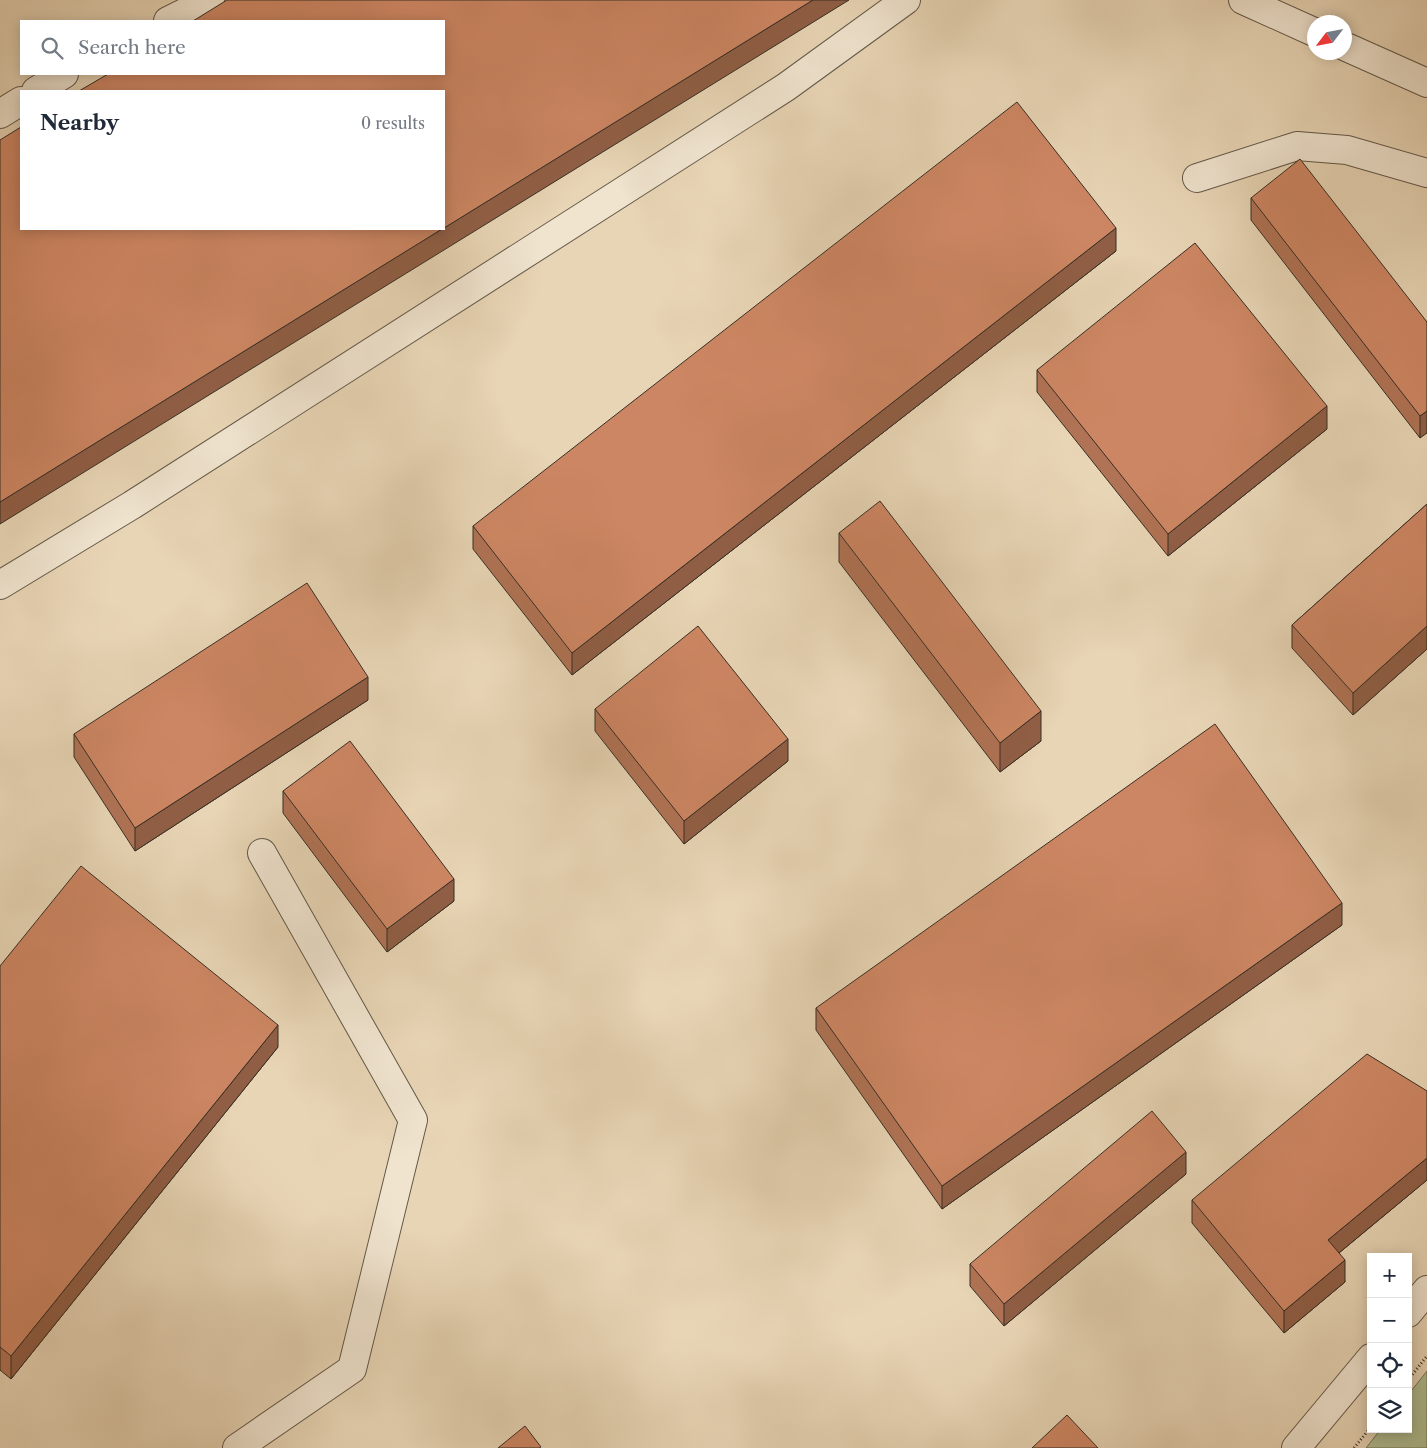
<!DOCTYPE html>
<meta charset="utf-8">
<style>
:root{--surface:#fff;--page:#f6f6f7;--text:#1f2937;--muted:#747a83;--line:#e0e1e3}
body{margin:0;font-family:"Libre Caslon Text",serif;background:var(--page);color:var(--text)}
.controls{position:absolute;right:15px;bottom:15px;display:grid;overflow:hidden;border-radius:0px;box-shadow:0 2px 12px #0003}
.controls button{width:45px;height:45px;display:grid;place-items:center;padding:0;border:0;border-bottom:1px solid var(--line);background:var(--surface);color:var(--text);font:25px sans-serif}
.compass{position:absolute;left:1307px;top:15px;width:45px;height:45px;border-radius:50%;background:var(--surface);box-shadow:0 2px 12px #0003;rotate:238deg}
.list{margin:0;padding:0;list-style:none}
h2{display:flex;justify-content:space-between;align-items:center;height:65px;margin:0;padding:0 20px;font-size:21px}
h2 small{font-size:16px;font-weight:400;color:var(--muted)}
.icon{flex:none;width:28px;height:28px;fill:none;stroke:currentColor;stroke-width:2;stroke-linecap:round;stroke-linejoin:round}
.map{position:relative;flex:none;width:1427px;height:1448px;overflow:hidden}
.search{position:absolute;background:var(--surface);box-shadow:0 2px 12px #0003;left:20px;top:20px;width:425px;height:55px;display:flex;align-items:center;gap:12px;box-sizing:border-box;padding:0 18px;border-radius:0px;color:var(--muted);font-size:19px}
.panel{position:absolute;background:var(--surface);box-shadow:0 2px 12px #0003;left:20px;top:90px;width:425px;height:140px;border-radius:0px}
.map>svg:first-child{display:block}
</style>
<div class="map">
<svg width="1427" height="1448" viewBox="0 0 1427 1448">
<rect width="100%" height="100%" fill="#e8d5b5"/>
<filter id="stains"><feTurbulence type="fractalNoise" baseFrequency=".004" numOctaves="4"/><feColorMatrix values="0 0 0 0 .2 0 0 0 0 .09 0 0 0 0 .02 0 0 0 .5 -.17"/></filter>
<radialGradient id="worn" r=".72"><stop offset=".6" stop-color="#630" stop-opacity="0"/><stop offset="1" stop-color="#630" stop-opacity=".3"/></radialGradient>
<path fill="#b0be92" stroke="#74765c" d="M 1427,1371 L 1427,1448 L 1366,1448 L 1381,1429 L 1408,1429 L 1408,1395 Z"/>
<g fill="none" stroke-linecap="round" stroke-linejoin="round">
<defs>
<path id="minor" d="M 1243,0 L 1314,32
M 168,21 L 210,0
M 1344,46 L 1427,83
M 36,91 L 64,74
M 0,114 L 21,101
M 1197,178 L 1297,146 L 1347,150 L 1427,173
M 0,585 L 132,505 L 786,87 L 906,0
M 1408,1313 L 1427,1290
M 237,1448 L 352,1369 L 413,1120 L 262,853
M 1296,1448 L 1371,1358"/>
</defs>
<use href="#minor" stroke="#635849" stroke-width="30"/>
<path stroke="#372e25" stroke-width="3" stroke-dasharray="1 2.5" stroke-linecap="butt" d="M 1408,1380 L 1427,1356
M 1354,1448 L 1371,1427"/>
<use href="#minor" stroke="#f0e4cf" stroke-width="28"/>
</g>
<path fill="#b07355" stroke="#372e25" d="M 1251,198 L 1427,322 L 1420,438 L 1251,220 Z
M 1116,251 L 572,675 L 473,549 L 473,526 Z
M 1037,370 L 1327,429 L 1168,556 L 1037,392 Z
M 1427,504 L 1427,649 L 1353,715 L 1292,648 L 1292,625 Z
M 839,533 L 1041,741 L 1000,772 L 839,562 Z
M 368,700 L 135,851 L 74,757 L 74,734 Z
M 595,709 L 788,761 L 684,844 L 595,731 Z
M 283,791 L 454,901 L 387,952 L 283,813 Z
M 1342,925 L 942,1209 L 816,1030 L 816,1008 Z
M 0,966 L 278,1047 L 11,1379 L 0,1370 Z
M 1427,1091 L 1427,1180 L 1339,1253 L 1345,1282 L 1284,1333 L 1192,1223 L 1192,1200 Z
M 1186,1174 L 1004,1326 L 970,1286 L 970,1264 Z"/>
<path fill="#905e45" stroke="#372e25" d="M 813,0 L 849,0 L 0,524 L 0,502 L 442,229 L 444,229 L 444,228 Z
M 1116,228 L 1116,251 L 572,675 L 572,653 Z
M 1327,406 L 1327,429 L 1168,556 L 1168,534 Z
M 1427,411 L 1427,433 L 1420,438 L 1420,416 Z
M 1427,626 L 1427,649 L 1353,715 L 1353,693 Z
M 368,677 L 368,700 L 135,851 L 135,828 Z
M 1041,711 L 1041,741 L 1000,772 L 1000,743 Z
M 788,739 L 788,761 L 684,844 L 684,821 Z
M 454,879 L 454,901 L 387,952 L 387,929 Z
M 1342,903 L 1342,925 L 942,1209 L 942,1186 Z
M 278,1025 L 278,1047 L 11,1379 L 11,1356 Z
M 1186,1152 L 1186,1174 L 1004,1326 L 1004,1304 Z
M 1427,1158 L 1427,1180 L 1328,1262 L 1328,1240 Z
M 1345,1260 L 1345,1282 L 1284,1333 L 1284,1311 Z"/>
<path fill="#cd8663" stroke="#372e25" d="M 227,0 L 813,0 L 444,228 L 444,91 L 79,91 L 108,74 L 444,74 L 444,21 L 193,21 Z
M 1017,102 L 1116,228 L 572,653 L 473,526 Z
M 21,127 L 21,229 L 442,229 L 0,502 L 0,140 Z
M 1300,159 L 1427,322 L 1427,411 L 1420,416 L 1251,198 Z
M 1195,243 L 1327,406 L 1168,534 L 1037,370 Z
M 880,501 L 1041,711 L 1000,743 L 839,533 Z
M 1427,504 L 1427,626 L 1353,693 L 1292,625 Z
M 307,583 L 368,677 L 135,828 L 74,734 Z
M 698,626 L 788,739 L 684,821 L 595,709 Z
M 1215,724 L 1342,903 L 942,1186 L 816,1008 Z
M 350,741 L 454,879 L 387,929 L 283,791 Z
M 81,866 L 278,1025 L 11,1356 L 0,1347 L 0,966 Z
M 1367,1054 L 1427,1091 L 1427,1158 L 1328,1240 L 1345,1260 L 1284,1311 L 1192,1200 Z
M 1152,1111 L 1186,1152 L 1004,1304 L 970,1264 Z
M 1067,1415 L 1098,1448 L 1032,1448 Z
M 525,1426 L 541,1447 L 539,1448 L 498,1448 Z"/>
<rect width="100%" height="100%" filter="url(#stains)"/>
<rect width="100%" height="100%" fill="url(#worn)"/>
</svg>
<div class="controls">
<button>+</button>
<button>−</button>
<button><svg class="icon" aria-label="locate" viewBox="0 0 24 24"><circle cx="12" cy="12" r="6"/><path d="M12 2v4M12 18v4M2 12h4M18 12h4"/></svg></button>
<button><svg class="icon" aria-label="layers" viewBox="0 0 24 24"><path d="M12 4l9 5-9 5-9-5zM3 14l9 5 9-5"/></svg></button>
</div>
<svg class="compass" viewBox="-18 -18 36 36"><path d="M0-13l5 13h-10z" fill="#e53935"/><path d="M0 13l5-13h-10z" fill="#747a83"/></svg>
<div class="search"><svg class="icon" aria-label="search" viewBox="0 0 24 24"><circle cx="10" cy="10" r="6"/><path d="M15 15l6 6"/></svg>Search here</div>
<section class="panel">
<h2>Nearby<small>0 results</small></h2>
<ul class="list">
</ul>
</section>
</div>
